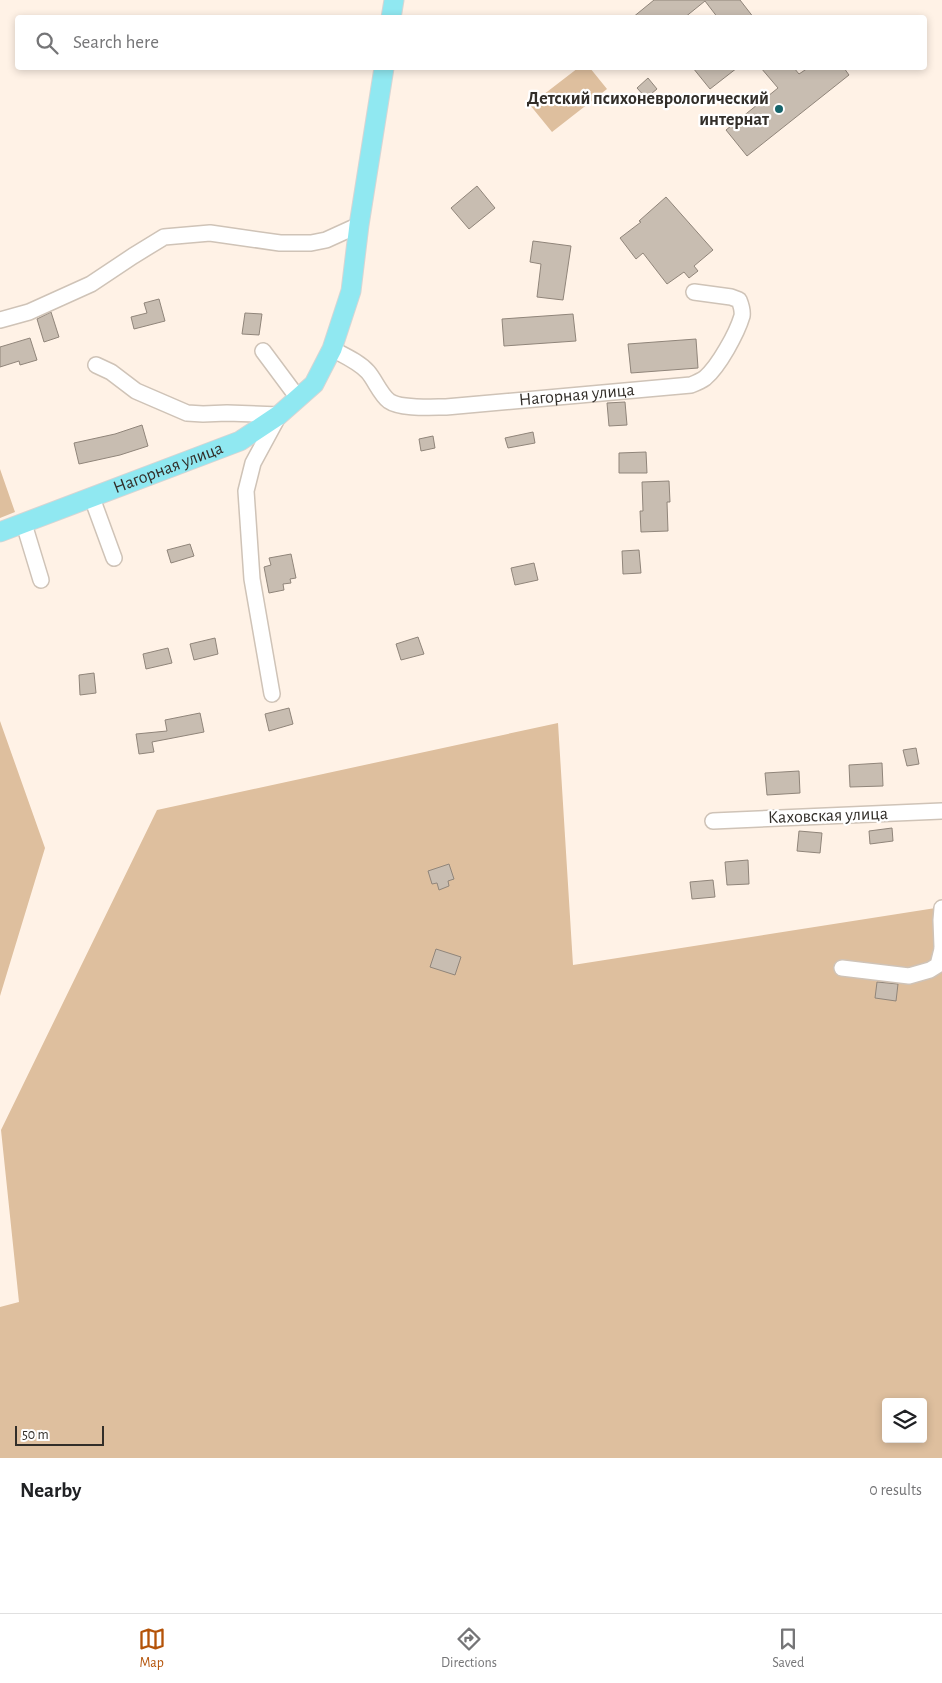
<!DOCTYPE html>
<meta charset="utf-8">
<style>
:root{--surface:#fff;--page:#f6f6f6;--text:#202124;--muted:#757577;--line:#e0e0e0;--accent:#b45309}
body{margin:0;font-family:"Alegreya Sans",sans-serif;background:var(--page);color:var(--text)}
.controls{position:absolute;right:15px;bottom:15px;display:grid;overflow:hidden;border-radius:5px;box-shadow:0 2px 8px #0003}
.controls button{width:45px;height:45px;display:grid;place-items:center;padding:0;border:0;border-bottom:1px solid var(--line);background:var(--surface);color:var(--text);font:25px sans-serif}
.scale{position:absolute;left:15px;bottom:12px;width:89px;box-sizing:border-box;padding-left:5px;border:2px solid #322e29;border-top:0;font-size:14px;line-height:18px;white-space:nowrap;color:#322e29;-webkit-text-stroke:4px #fff;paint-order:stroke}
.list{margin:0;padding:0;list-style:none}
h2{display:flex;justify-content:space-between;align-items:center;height:65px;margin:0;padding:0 20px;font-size:21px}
h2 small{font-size:16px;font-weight:400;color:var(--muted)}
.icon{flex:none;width:28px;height:28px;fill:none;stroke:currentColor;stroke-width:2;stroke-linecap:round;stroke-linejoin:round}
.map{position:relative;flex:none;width:942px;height:1458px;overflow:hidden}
.search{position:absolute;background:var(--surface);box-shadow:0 2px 8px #0003;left:15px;right:15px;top:15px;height:55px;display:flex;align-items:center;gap:12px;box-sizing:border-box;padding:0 18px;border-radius:5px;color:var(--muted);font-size:19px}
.sheet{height:155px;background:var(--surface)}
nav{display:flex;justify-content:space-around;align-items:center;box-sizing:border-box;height:70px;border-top:1px solid var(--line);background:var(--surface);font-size:14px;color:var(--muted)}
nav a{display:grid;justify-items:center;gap:2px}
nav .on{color:var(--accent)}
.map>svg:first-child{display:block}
</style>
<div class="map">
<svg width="942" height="1458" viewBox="0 0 942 1458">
<rect width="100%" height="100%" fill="#fff2e6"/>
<path fill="#debf9e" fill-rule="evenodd" d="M 578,68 L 590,68 L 607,89 L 552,132 L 530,105 Z
M 0,469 L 15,512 L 0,518 Z
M 0,721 L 45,848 L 0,996 Z
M 558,723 L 573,965 L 942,907 L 942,1458 L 0,1458 L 0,1307 L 19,1302 L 1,1130 L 157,810 ZM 886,1402 L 923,1402 L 923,1439 L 886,1439 Z"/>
<path fill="#c8bdb1" stroke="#90857a" d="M 654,0 L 740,0 L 754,18 L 718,18 L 705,1 L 684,18 L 632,18 Z
M 693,68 L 737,68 L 710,89 Z
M 761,68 L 794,68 L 799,74 L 808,68 L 844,68 L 849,75 L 747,156 L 726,130 L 778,88 Z
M 648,78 L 657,89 L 646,98 L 637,88 Z
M 477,186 L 495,208 L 469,229 L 451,208 Z
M 666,197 L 713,250 L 694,266 L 698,271 L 689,278 L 684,272 L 667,284 L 643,253 L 636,259 L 620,238 L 641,222 L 639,221 Z
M 533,241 L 571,246 L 563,300 L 537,297 L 541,264 L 530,262 Z
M 159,299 L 165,321 L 134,329 L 131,317 L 147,313 L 144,303 Z
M 51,312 L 59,337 L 44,342 L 37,319 Z
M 245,313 L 262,314 L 259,335 L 242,334 Z
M 573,314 L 576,341 L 504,346 L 502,319 Z
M 30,338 L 37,360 L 20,365 L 19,361 L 0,367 L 0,347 Z
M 696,339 L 698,368 L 631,373 L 628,344 Z
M 625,402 L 627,425 L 609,426 L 607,403 Z
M 142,425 L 148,446 L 120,455 L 79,464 L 74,443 L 115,434 Z
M 533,432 L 535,443 L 508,448 L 505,438 Z
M 433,436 L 435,448 L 421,451 L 419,439 Z
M 646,452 L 647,473 L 619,473 L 619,453 Z
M 669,481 L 670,502 L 667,502 L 668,531 L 641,532 L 640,511 L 643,511 L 642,482 Z
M 190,544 L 194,556 L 171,563 L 167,550 Z
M 639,550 L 641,573 L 623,574 L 622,551 Z
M 291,554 L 296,578 L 290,579 L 291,583 L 283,584 L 284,590 L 269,593 L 264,567 L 271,565 L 269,558 Z
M 534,563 L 538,580 L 515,585 L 511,568 Z
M 418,637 L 424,654 L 401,660 L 396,644 Z
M 215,638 L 218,654 L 194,660 L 190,644 Z
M 168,648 L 172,663 L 146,669 L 143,654 Z
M 94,673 L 96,693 L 80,695 L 79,675 Z
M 289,708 L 293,724 L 269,731 L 265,714 Z
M 200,713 L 204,732 L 152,742 L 154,752 L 139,754 L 136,734 L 167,731 L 165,720 Z
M 916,748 L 919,764 L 907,766 L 903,750 Z
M 882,763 L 883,786 L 850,787 L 849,765 Z
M 799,771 L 800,793 L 767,795 L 765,773 Z
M 892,828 L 893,841 L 870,844 L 869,831 Z
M 799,831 L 822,833 L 820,853 L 797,851 Z
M 748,860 L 749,884 L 727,885 L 725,862 Z
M 449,864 L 454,879 L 448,881 L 449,886 L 439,890 L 437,883 L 432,884 L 428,871 Z
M 713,880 L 715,897 L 692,899 L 690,882 Z
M 436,949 L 461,957 L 455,975 L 430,967 Z
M 877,982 L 898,984 L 896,1001 L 875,998 Z"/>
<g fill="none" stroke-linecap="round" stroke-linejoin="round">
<defs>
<g id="minor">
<path d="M 0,320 L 29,312 L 91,284 L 133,256 L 164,237 L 210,233 L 280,243 L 311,243 L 326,240 L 359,225"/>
<path id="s1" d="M 332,349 C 345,356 359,362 368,372 C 375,380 380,394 389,401 C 400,409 432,407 446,407 L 691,385 C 696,383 701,381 705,378 C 719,366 737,333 742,316 C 743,310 741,305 739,300 L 731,297 L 694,292"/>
<path d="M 263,351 L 298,398"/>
<path d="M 96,365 L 111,372 L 136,391 L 187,413 L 203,414 L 227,413 L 279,415 L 253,463 L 246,491 L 252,579 L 272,694"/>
<path d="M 92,498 L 114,558"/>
<path d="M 24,524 L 41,580"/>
<path d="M 713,821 L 942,811"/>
<path d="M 942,908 L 941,920 L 942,947"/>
<path d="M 842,968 L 909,976 L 930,970 L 938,965 L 942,949"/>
</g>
<g id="major">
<path d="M 391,18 L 394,0"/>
<path id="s2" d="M 0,532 L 240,441 L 279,415 L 314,384 L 332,349 L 351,291 L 359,225 L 384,68"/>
</g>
</defs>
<use href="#minor" stroke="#cfc3b7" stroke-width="18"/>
<use href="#major" stroke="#d6d5d4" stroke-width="21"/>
<use href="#minor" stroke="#fff" stroke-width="15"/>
<use href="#major" stroke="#90e8f1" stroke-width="19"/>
</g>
<circle fill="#16646b" stroke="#fff" stroke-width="2" cx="779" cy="109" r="5"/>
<g text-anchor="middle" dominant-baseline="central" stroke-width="4.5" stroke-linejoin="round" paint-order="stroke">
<g font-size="18" font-weight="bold" fill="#322e29" stroke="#fff" text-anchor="end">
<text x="769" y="99">Детский психоневрологический<tspan x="769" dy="21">интернат</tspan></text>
</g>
<g font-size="18" fill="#322e29" stroke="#fff">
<text stroke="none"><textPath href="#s1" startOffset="268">Нагорная улица</textPath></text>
<text stroke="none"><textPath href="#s2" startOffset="180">Нагорная улица</textPath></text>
<text transform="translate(828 816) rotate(-2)">Каховская улица</text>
</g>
</g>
</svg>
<div class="controls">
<button><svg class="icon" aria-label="layers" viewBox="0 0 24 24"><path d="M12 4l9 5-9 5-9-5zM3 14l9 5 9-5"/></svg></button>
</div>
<div class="scale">50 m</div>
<div class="search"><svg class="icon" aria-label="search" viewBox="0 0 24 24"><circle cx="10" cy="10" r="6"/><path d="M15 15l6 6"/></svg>Search here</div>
</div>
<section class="sheet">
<h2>Nearby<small>0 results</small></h2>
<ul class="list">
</ul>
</section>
<nav>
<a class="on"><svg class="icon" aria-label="map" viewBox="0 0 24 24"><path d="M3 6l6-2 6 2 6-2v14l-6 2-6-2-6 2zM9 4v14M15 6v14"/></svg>Map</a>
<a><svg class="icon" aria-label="directions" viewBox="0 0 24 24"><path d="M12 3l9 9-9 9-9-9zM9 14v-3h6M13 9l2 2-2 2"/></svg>Directions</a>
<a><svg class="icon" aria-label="saved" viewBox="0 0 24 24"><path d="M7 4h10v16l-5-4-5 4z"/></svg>Saved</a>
</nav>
